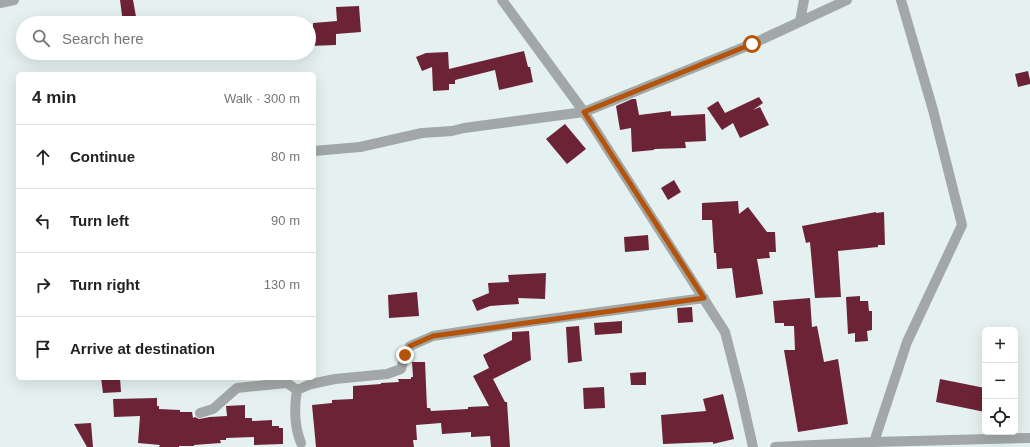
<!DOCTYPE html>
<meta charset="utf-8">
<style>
:root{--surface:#fff;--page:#f2f2f2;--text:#222;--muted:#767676;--line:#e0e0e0}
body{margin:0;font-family:Helvetica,sans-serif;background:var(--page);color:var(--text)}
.controls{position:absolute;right:12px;bottom:12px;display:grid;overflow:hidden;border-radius:6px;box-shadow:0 4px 16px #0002}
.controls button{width:36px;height:36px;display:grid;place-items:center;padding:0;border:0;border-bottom:1px solid var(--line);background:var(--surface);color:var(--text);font:20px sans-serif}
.stop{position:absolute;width:12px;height:12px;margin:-9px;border:3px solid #b45309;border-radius:50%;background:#fff}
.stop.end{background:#b45309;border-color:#fff;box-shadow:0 1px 4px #0008}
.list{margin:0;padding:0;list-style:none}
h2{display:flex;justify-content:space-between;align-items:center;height:52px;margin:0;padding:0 16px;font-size:17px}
h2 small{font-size:13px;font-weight:400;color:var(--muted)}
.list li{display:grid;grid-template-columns:26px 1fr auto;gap:12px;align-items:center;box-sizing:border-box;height:64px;padding:0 16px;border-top:1px solid var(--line)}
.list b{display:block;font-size:15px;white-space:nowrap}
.list em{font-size:13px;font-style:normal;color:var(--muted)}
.icon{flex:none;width:22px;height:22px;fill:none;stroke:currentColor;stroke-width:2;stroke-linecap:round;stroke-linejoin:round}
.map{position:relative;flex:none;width:1030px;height:447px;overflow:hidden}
.search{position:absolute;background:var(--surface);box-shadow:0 4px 16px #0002;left:16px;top:16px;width:300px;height:44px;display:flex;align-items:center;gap:10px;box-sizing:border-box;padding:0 14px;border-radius:22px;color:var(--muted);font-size:15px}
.panel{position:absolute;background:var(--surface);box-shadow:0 4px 16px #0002;left:16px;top:72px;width:300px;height:308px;border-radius:6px}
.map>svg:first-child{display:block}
</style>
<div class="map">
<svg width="1030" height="447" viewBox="0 0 1030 447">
<rect width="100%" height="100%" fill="#e4f1f0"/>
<path fill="#6c2336" d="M 120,0 L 133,0 L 137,22 L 123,23 Z
M 359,6 L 361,32 L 336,34 L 336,45 L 309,46 L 309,28 L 313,28 L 313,23 L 337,21 L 336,7 Z
M 524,51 L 528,67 L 530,67 L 533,82 L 499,90 L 495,70 L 455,80 L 455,84 L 449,84 L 449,90 L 433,91 L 432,67 L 422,71 L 416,57 L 426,53 L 448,52 L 449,69 Z
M 1028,71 L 1030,80 L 1030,84 L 1018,87 L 1015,74 Z
M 759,97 L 763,103 L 753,110 L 760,107 L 769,125 L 740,138 L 733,123 L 722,130 L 707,108 L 718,101 L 725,113 Z
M 632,99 L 636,99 L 639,115 L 671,111 L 671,116 L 705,114 L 706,141 L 685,142 L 686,148 L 654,149 L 654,150 L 632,152 L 631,128 L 620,130 L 616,106 Z
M 565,124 L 586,149 L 567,164 L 546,139 Z
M 674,180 L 681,192 L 668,200 L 661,188 Z
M 738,201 L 739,214 L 748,207 L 767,232 L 775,232 L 776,252 L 769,252 L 770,258 L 757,259 L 763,294 L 736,298 L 732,268 L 717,269 L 716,253 L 714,253 L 712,220 L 702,220 L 702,203 Z
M 876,212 L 876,213 L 884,212 L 885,245 L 878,245 L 878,247 L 838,251 L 841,297 L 815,298 L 810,242 L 806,243 L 802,226 Z
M 648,235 L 649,250 L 625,252 L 624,237 Z
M 546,273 L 545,299 L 518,298 L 519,304 L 490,306 L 477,311 L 472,300 L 489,293 L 488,283 L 509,282 L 508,275 Z
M 417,292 L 419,316 L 389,318 L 388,295 Z
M 860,296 L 860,301 L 868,301 L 869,311 L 872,311 L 872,330 L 867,331 L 868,341 L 855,342 L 855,333 L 848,334 L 846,297 Z
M 810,298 L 812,327 L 817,326 L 824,362 L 838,359 L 848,424 L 798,432 L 784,350 L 795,350 L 794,326 L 784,326 L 784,323 L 775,323 L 773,301 Z
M 692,307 L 693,322 L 678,323 L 677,308 Z
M 622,321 L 622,333 L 595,335 L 594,323 Z
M 579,326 L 582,361 L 568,363 L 566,327 Z
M 529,331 L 531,360 L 493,379 L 505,402 L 507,402 L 510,447 L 491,447 L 490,436 L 471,437 L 471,432 L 442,434 L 441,423 L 416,425 L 417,440 L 413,440 L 414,447 L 316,447 L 312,405 L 332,403 L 332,400 L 353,399 L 353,386 L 381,384 L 381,383 L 399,382 L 398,379 L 411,379 L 411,377 L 413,377 L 412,362 L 425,362 L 427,408 L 430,408 L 431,411 L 468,409 L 468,407 L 489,406 L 473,376 L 489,368 L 483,355 L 512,340 L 512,332 Z
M 646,372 L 646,385 L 631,385 L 630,373 Z
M 101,378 L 120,378 L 121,392 L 103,393 Z
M 940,379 L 985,388 L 985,412 L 936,402 Z
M 604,387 L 605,408 L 584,409 L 583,388 Z
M 723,394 L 734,439 L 713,444 L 713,442 L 663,444 L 661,415 L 706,411 L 703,399 Z
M 157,398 L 157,406 L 159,406 L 159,409 L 180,410 L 180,412 L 192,412 L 193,418 L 195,417 L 199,419 L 210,417 L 227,416 L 226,406 L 245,405 L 245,418 L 252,418 L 252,421 L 272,420 L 272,426 L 279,426 L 279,428 L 283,428 L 283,444 L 254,445 L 254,437 L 226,438 L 226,440 L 220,440 L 221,443 L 194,445 L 194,446 L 179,446 L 179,447 L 159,447 L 160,445 L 138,443 L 140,416 L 114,417 L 113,399 Z
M 91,423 L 93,447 L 87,447 L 74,424 Z"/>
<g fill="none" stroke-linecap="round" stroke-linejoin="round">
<path stroke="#a2a8a7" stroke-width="10" d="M 502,0 L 584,112 L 725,332 L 741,394 L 753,447
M 0,3 L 14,0
M 800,21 L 804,0
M 314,151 L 360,147 L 422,133 L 452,131 L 464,128 L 584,112 L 752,44 L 847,0
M 200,413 L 213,409 L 237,388 L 287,383 L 297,390
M 874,442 L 907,342 L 962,225 L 933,110 L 901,0
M 301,443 C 294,426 294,408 297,390 L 311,384 L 335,379 L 387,374 L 401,369 L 405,355 L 410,346 L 433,336 L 505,325 L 704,298
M 775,447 L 874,442 L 1030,438"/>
</g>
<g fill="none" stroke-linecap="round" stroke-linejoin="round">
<path stroke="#b45309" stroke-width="5" d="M 405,355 L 410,346 L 433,336 L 505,326 L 704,298 L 584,112 L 752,44"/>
</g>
</svg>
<div class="controls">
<button>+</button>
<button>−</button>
<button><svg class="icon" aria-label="locate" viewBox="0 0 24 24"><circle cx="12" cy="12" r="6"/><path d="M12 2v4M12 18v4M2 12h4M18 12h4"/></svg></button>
</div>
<div class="stop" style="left:752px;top:44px"></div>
<div class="stop end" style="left:405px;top:355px"></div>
<div class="search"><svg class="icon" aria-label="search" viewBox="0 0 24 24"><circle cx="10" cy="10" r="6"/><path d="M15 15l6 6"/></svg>Search here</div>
<section class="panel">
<h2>4 min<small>Walk · 300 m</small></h2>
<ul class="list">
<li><svg class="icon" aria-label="ahead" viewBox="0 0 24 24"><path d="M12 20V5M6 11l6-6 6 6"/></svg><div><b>Continue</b></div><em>80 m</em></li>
<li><svg class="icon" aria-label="left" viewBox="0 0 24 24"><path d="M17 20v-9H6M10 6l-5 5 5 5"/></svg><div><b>Turn left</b></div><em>90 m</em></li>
<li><svg class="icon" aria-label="right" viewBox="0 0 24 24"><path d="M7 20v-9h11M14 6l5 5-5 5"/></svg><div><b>Turn right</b></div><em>130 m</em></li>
<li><svg class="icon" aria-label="arrive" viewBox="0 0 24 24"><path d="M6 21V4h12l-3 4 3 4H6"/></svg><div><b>Arrive at destination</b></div></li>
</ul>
</section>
</div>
